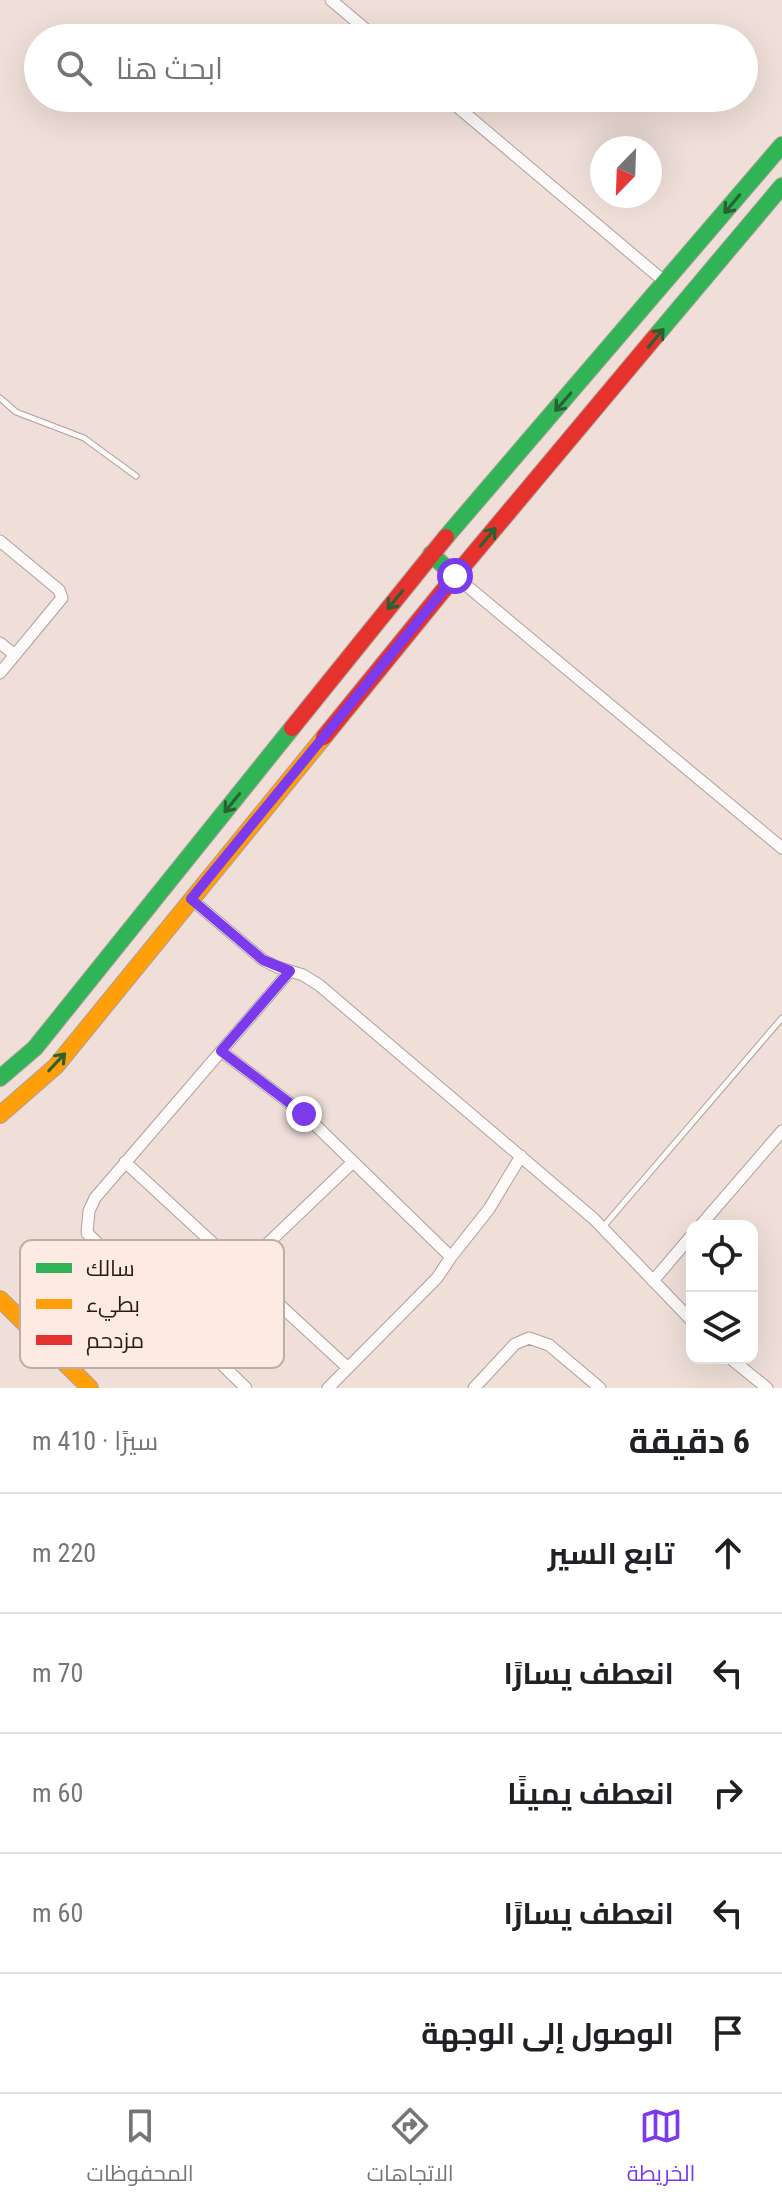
<!DOCTYPE html>
<html lang="ar">
<meta charset="utf-8">
<style>
:root{--surface:#fff;--page:#f6f6f6;--text:#202124;--muted:#757577;--line:#e0e0e0;--accent:#7c3aed}
body{margin:0;font-family:"Roboto Condensed",Cairo,sans-serif;background:var(--page);color:var(--text);direction:rtl}
.controls{position:absolute;right:24px;bottom:24px;display:grid;overflow:hidden;border-radius:16px;box-shadow:0 8px 32px #0002}
.controls button{width:72px;height:72px;display:grid;place-items:center;padding:0;border:0;border-bottom:2px solid var(--line);background:var(--surface);color:var(--text);font:40px sans-serif}
.compass{position:absolute;left:590px;top:136px;width:72px;height:72px;border-radius:50%;background:var(--surface);box-shadow:0 8px 32px #0002;rotate:203deg}
.stop{position:absolute;width:24px;height:24px;margin:-18px;border:6px solid #7c3aed;border-radius:50%;background:#fff}
.stop.end{background:#7c3aed;border-color:#fff;box-shadow:0 2px 8px #0008}
.list{margin:0;padding:0;list-style:none}
h2{display:flex;justify-content:space-between;align-items:center;height:104px;margin:0;padding:0 32px;font-size:34px}
h2 small{font-size:26px;font-weight:400;color:var(--muted)}
.list li{display:grid;grid-template-columns:52px 1fr auto;gap:24px;align-items:center;box-sizing:border-box;height:120px;padding:0 32px;border-top:2px solid var(--line)}
.list b{display:block;font-size:30px;white-space:nowrap}
.list em{font-size:26px;font-style:normal;color:var(--muted)}
.icon{flex:none;width:44px;height:44px;fill:none;stroke:currentColor;stroke-width:2;stroke-linecap:round;stroke-linejoin:round}
.map{position:relative;flex:none;width:782px;height:1388px;overflow:hidden;direction:ltr}
.search{position:absolute;background:var(--surface);box-shadow:0 8px 32px #0002;left:24px;right:24px;top:24px;height:88px;display:flex;align-items:center;gap:20px;box-sizing:border-box;padding:0 28px;border-radius:44px;color:var(--muted);font-size:30px}
.sheet{height:704px;background:var(--surface)}
nav{display:flex;justify-content:space-around;align-items:center;box-sizing:border-box;height:112px;border-top:2px solid var(--line);background:var(--surface);font-size:22px;color:var(--muted)}
nav a{display:grid;justify-items:center;gap:4px}
nav .on{color:var(--accent)}
.map>svg:first-child{display:block}
</style>
<div class="map">
<svg width="782" height="1388" viewBox="0 0 782 1388">
<rect width="100%" height="100%" fill="#efdfd8"/>
<g fill="none" stroke-linecap="round" stroke-linejoin="round">
<defs>
<path id="lane" d="M 0,398 L 16,412 L 84,438 L 136,476
M 603,1227 L 782,1018"/>
<path id="street" d="M 331,0 L 376,38
M 447,98 L 665,282
M 0,541 L 59,590 L 62,598 L 0,673
M 455,576 L 782,848
M 0,643 L 15,655
M 191,899 L 263,960 L 277,967 L 303,975 L 319,985 L 594,1219 L 692,1321
M 221,1051 L 304,1114 L 451,1257
M 125,1162 L 348,1368
M 700,1226 L 782,1131
M 241,1269 L 353,1162
M 653,1281 L 692,1235
M 730,1358 L 767,1388
M 246,1388 L 87,1233 L 89,1211 L 95,1198 L 290,971
M 328,1388 L 437,1278 L 451,1257 L 489,1209 L 521,1156
M 474,1388 L 515,1344 L 529,1338 L 549,1345 L 600,1388"/>
<path id="fast" d="M 655,337 L 782,186
M 446,537 L 782,145
M 431,554 L 455,576
M 0,1078 L 35,1048 L 292,728"/>
<path id="slow" d="M 0,1115 L 56,1066 L 324,737
M 0,1299 L 90,1388"/>
<path id="jam" d="M 292,728 L 446,537
M 324,737 L 455,576 L 655,337"/>
</defs>
<use href="#lane" stroke="#aca09a" stroke-width="7"/>
<use href="#street" stroke="#aca09a" stroke-width="13"/>
<use href="#fast" stroke="#aca09a" stroke-width="18"/>
<use href="#slow" stroke="#aca09a" stroke-width="18"/>
<use href="#jam" stroke="#aca09a" stroke-width="18"/>
<use href="#lane" stroke="#fdfaf9" stroke-width="5"/>
<use href="#street" stroke="#fdfaf9" stroke-width="11"/>
<use href="#fast" stroke="#30b455" stroke-width="16"/>
<use href="#slow" stroke="#ff9f0a" stroke-width="16"/>
<use href="#jam" stroke="#e5322d" stroke-width="16"/>
</g>
<defs><path id="oneway-shaft" d="M-6 0H5M1.5-3L5.5 0L1.5 3" fill="none" stroke-width="1.6" stroke-linecap="round" stroke-linejoin="round" transform="scale(2)"/></defs>
<g stroke="#2a6032">
<use href="#oneway-shaft" transform="translate(732 204) rotate(130)"/>
<use href="#oneway-shaft" transform="translate(656 338) rotate(-50)"/>
<use href="#oneway-shaft" transform="translate(563 402) rotate(131)"/>
<use href="#oneway-shaft" transform="translate(488 537) rotate(-50)"/>
<use href="#oneway-shaft" transform="translate(395 600) rotate(129)"/>
<use href="#oneway-shaft" transform="translate(232 803) rotate(129)"/>
<use href="#oneway-shaft" transform="translate(57 1062) rotate(-47)"/>
</g>
<g fill="none" stroke-linecap="round" stroke-linejoin="round">
<path stroke="#7c3aed" stroke-width="10" d="M 304,1114 L 221,1051 L 290,971 L 263,960 L 191,899 L 455,576"/>
</g>
<rect x="20" y="1240" width="264" height="128" rx="12" fill="#fdebe3" stroke="#bcada6" stroke-width="2"/>
<rect x="36" y="1263" width="36" height="10" fill="#30b455"/>
<rect x="36" y="1299" width="36" height="10" fill="#ff9f0a"/>
<rect x="36" y="1335" width="36" height="10" fill="#e5322d"/>
<g font-size="22" fill="#261b16">
<text x="86" y="1276">سالك</text>
<text x="86" y="1312">بطيء</text>
<text x="86" y="1348">مزدحم</text>
</g>
</svg>
<div class="controls">
<button><svg class="icon" aria-label="locate" viewBox="0 0 24 24"><circle cx="12" cy="12" r="6"/><path d="M12 2v4M12 18v4M2 12h4M18 12h4"/></svg></button>
<button><svg class="icon" aria-label="layers" viewBox="0 0 24 24"><path d="M12 4l9 5-9 5-9-5zM3 14l9 5 9-5"/></svg></button>
</div>
<svg class="compass" viewBox="-18 -18 36 36"><path d="M0-13l5 13h-10z" fill="#e53935"/><path d="M0 13l5-13h-10z" fill="#757577"/></svg>
<div class="stop" style="left:455px;top:576px"></div>
<div class="stop end" style="left:304px;top:1114px"></div>
<div class="search"><svg class="icon" aria-label="search" viewBox="0 0 24 24"><circle cx="10" cy="10" r="6"/><path d="M15 15l6 6"/></svg>ابحث هنا</div>
</div>
<section class="sheet">
<h2>6 دقيقة<small>سيرًا · 410 m</small></h2>
<ul class="list">
<li><svg class="icon" aria-label="ahead" viewBox="0 0 24 24"><path d="M12 20V5M6 11l6-6 6 6"/></svg><div><b>تابع السير</b></div><em>220 m</em></li>
<li><svg class="icon" aria-label="left" viewBox="0 0 24 24"><path d="M17 20v-9H6M10 6l-5 5 5 5"/></svg><div><b>انعطف يسارًا</b></div><em>70 m</em></li>
<li><svg class="icon" aria-label="right" viewBox="0 0 24 24"><path d="M7 20v-9h11M14 6l5 5-5 5"/></svg><div><b>انعطف يمينًا</b></div><em>60 m</em></li>
<li><svg class="icon" aria-label="left" viewBox="0 0 24 24"><path d="M17 20v-9H6M10 6l-5 5 5 5"/></svg><div><b>انعطف يسارًا</b></div><em>60 m</em></li>
<li><svg class="icon" aria-label="arrive" viewBox="0 0 24 24"><path d="M6 21V4h12l-3 4 3 4H6"/></svg><div><b>الوصول إلى الوجهة</b></div></li>
</ul>
</section>
<nav>
<a class="on"><svg class="icon" aria-label="map" viewBox="0 0 24 24"><path d="M3 6l6-2 6 2 6-2v14l-6 2-6-2-6 2zM9 4v14M15 6v14"/></svg>الخريطة</a>
<a><svg class="icon" aria-label="directions" viewBox="0 0 24 24"><path d="M12 3l9 9-9 9-9-9zM9 14v-3h6M13 9l2 2-2 2"/></svg>الاتجاهات</a>
<a><svg class="icon" aria-label="saved" viewBox="0 0 24 24"><path d="M7 4h10v16l-5-4-5 4z"/></svg>المحفوظات</a>
</nav>
